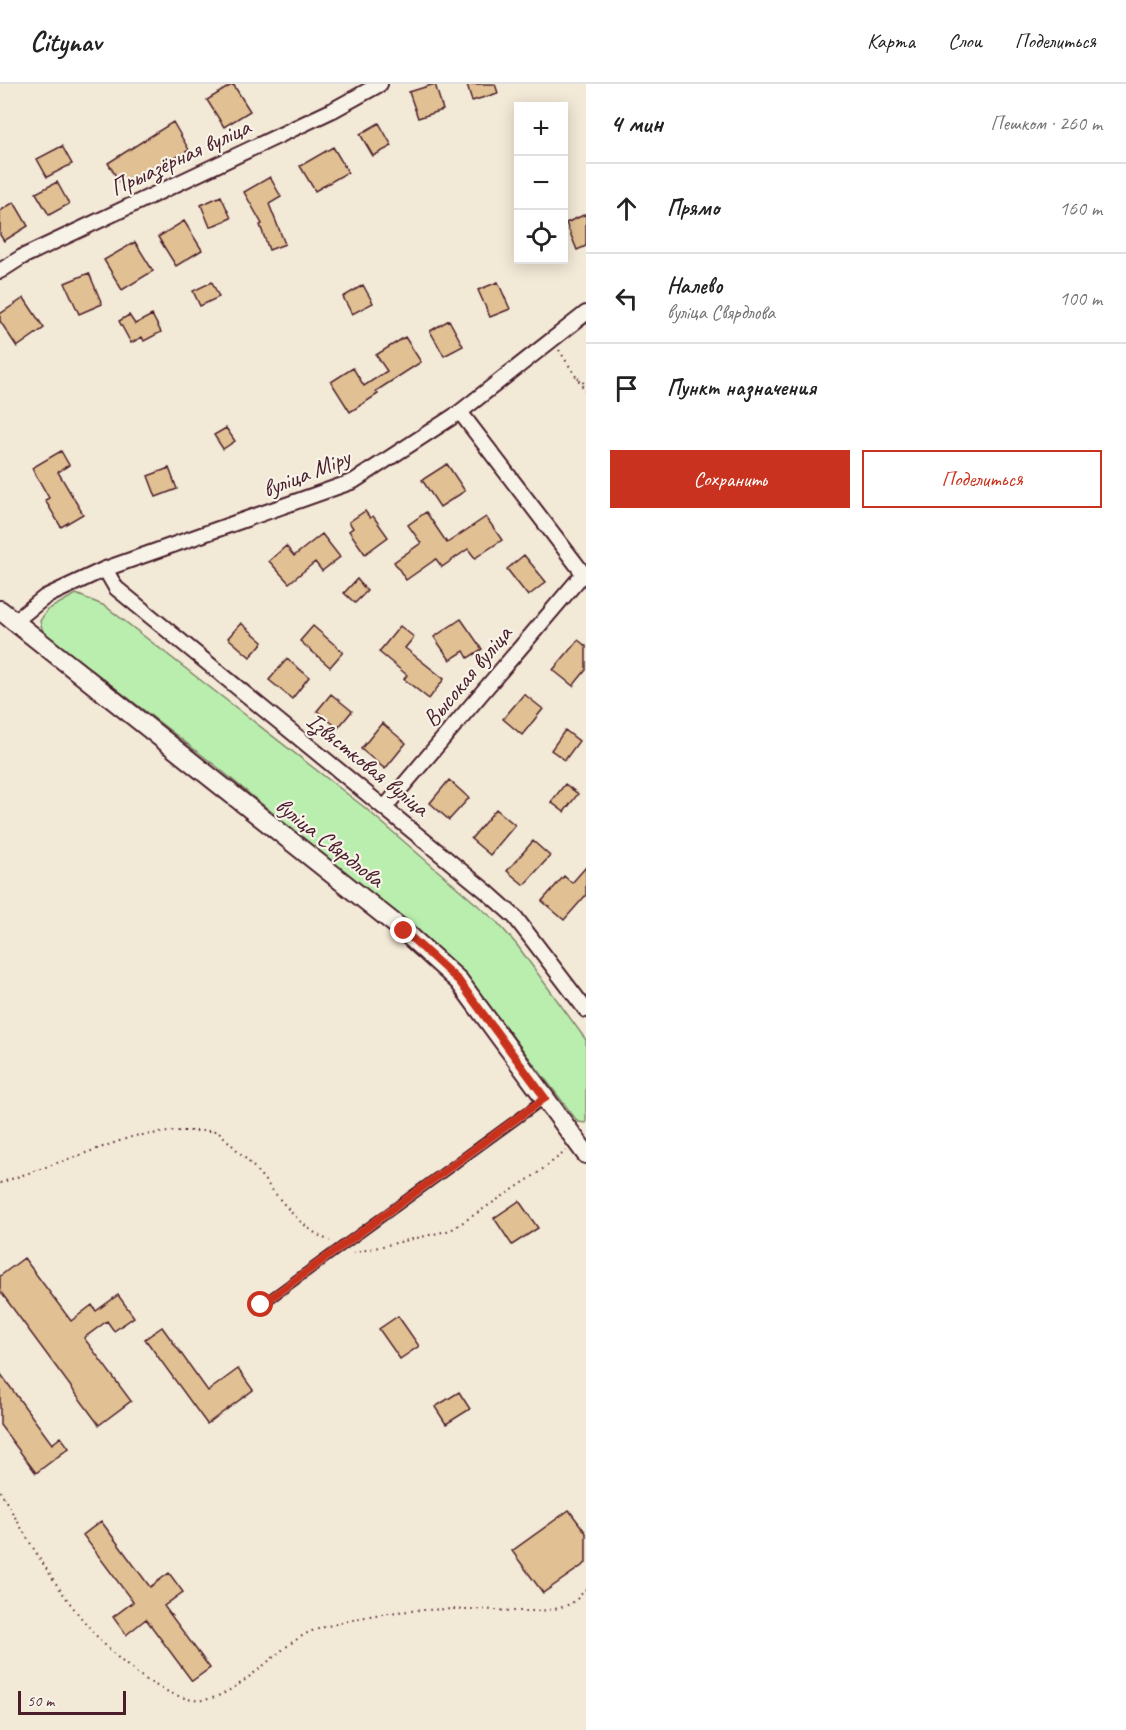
<!DOCTYPE html>
<html lang="ru">
<meta charset="utf-8">
<style>
:root{--surface:#fff;--page:#f2f2f2;--text:#222;--muted:#767676;--line:#e0e0e0;--accent:#c8321e}
body{margin:0;font-family:Caveat,sans-serif;background:var(--page);color:var(--text)}
.controls{position:absolute;right:18px;top:18px;display:grid;overflow:hidden;border-radius:0px;box-shadow:0 3px 15px #0003}
.controls button{width:54px;height:54px;display:grid;place-items:center;padding:0;border:0;border-bottom:2px solid var(--line);background:var(--surface);color:var(--text);font:30px sans-serif}
.scale{position:absolute;left:18px;bottom:15px;width:108px;box-sizing:border-box;padding-left:6px;border:3px solid #4a1f2b;border-top:0;font-size:16px;line-height:21px;white-space:nowrap;color:#4a1f2b;-webkit-text-stroke:4px #f7f3e8;paint-order:stroke}
.stop{position:absolute;width:18px;height:18px;margin:-14px;border:4px solid #c8321e;border-radius:50%;background:#fff}
.stop.end{background:#c8321e;border-color:#fff;box-shadow:0 2px 6px #0008}
.list{margin:0;padding:0;list-style:none}
h2{display:flex;justify-content:space-between;align-items:center;height:78px;margin:0;padding:0 24px;font-size:26px}
h2 small{font-size:20px;font-weight:400;color:var(--muted)}
.list li{display:grid;grid-template-columns:39px 1fr auto;gap:18px;align-items:center;box-sizing:border-box;height:90px;padding:0 24px;border-top:2px solid var(--line)}
.list b{display:block;font-size:22px;white-space:nowrap}
.list p{margin:0;font-size:20px;white-space:nowrap;color:var(--muted)}
.list em{font-size:20px;font-style:normal;color:var(--muted)}
.actions{display:flex;gap:12px;padding:18px 24px}
.actions a{flex:1;padding:14px 0;border:2px solid var(--accent);border-radius:0px;text-align:center;font-size:21px;color:var(--accent)}
.actions .main{background:var(--accent);color:#fff}
.icon{flex:none;width:33px;height:33px;fill:none;stroke:currentColor;stroke-width:2;stroke-linecap:round;stroke-linejoin:round}
.map{position:relative;flex:none;width:586px;height:1646px;overflow:hidden}
header{display:flex;align-items:center;gap:36px;box-sizing:border-box;height:84px;padding:0 30px;background:var(--surface);border-bottom:2px solid var(--line)}
header strong{font-size:28px}
nav{display:flex;gap:33px;margin-inline-start:auto;font-size:21px}
main{display:flex}
aside{flex:1;background:var(--surface)}
.map>svg:first-child{display:block}
</style>
<header>
<strong>Citynav</strong>
<nav><a>Карта</a><a>Слои</a><a>Поделиться</a></nav>
</header>
<main>
<div class="map">
<svg width="586" height="1646" viewBox="0 0 586 1646">
<rect width="100%" height="100%" fill="#f3e9d7"/>
<filter id="ink" filterUnits="userSpaceOnUse"><feTurbulence type="fractalNoise" baseFrequency=".0167" numOctaves="2"/><feDisplacementMap in="SourceGraphic" scale="12" xChannelSelector="R" yChannelSelector="G"/><feConvolveMatrix kernelMatrix="1 2 1 2 8 2 1 2 1" color-interpolation-filters="sRGB"/></filter>
<g filter="url(#ink)">
<path fill="#baeeae" stroke="#82866c" stroke-width="1.5" d="M 76,510 L 105,522 L 364,723 L 497,838 L 517,861 L 586,956 L 586,1039 L 578,1038 L 474,902 L 450,877 L 216,682 L 43,548 L 40,537 L 47,526 Z"/>
<path fill="#e1c093" stroke="#4a1f2b" stroke-width="1.5" d="M 233,0 L 250,27 L 224,43 L 207,16 Z
M 435,0 L 443,26 L 418,34 L 409,8 Z
M 467,0 L 495,0 L 498,9 L 472,17 Z
M 173,38 L 189,66 L 123,104 L 108,79 Z
M 379,39 L 392,62 L 373,72 L 360,50 Z
M 62,62 L 72,80 L 47,93 L 37,75 Z
M 333,63 L 348,88 L 315,107 L 300,82 Z
M 270,93 L 281,113 L 269,120 L 285,160 L 269,166 L 260,141 L 262,140 L 244,108 Z
M 57,98 L 69,120 L 49,131 L 36,109 Z
M 221,112 L 231,134 L 210,143 L 201,121 Z
M 14,118 L 28,142 L 4,157 L 0,151 L 0,127 Z
M 586,130 L 586,162 L 577,166 L 566,139 Z
M 184,137 L 202,166 L 176,182 L 158,153 Z
M 135,158 L 153,187 L 122,206 L 104,176 Z
M 89,189 L 102,220 L 79,230 L 65,199 Z
M 212,198 L 219,213 L 200,222 L 193,207 Z
M 498,198 L 510,225 L 490,233 L 478,206 Z
M 363,201 L 373,219 L 352,230 L 343,213 Z
M 24,214 L 44,244 L 17,263 L 0,237 L 0,230 Z
M 129,231 L 135,240 L 152,231 L 161,248 L 144,257 L 142,253 L 131,259 L 119,237 Z
M 449,236 L 463,262 L 444,272 L 430,247 Z
M 405,253 L 421,278 L 376,307 L 378,310 L 350,328 L 331,298 L 353,284 L 364,302 L 387,287 L 376,271 Z
M 226,344 L 235,357 L 223,365 L 214,351 Z
M 61,367 L 69,381 L 58,388 L 83,430 L 61,443 L 45,416 L 49,414 L 32,384 Z
M 447,380 L 465,407 L 440,423 L 422,396 Z
M 169,384 L 177,405 L 156,413 L 148,392 Z
M 365,427 L 370,434 L 373,432 L 388,453 L 365,470 L 349,447 L 353,444 L 349,438 Z
M 426,428 L 447,459 L 486,433 L 502,456 L 475,474 L 468,465 L 442,483 L 436,475 L 406,496 L 394,478 L 421,459 L 408,441 Z
M 322,450 L 340,473 L 322,487 L 315,478 L 289,499 L 269,477 L 286,462 L 294,472 Z
M 524,471 L 546,498 L 528,512 L 507,485 Z
M 357,495 L 367,507 L 355,519 L 344,509 Z
M 461,535 L 482,565 L 468,574 L 464,567 L 450,576 L 434,553 Z
M 241,539 L 263,558 L 250,573 L 228,554 Z
M 313,542 L 343,568 L 330,583 L 300,557 Z
M 400,542 L 414,553 L 405,564 L 444,595 L 429,615 L 404,595 L 407,591 L 379,568 Z
M 578,556 L 586,562 L 586,586 L 573,602 L 553,586 Z
M 287,575 L 309,593 L 292,615 L 269,596 Z
M 331,610 L 352,627 L 338,644 L 317,627 Z
M 524,610 L 543,625 L 522,651 L 503,635 Z
M 382,639 L 406,659 L 385,685 L 361,665 Z
M 565,646 L 579,657 L 565,676 L 551,666 Z
M 449,696 L 469,714 L 449,736 L 430,719 Z
M 565,700 L 578,710 L 564,728 L 551,718 Z
M 496,725 L 515,741 L 490,771 L 471,755 Z
M 533,757 L 550,772 L 524,801 L 507,787 Z
M 586,783 L 586,811 L 564,836 L 542,817 L 564,792 L 572,799 Z
M 519,1117 L 538,1144 L 512,1161 L 494,1134 Z
M 24,1174 L 71,1237 L 92,1221 L 96,1227 L 118,1211 L 134,1233 L 114,1247 L 107,1237 L 84,1254 L 131,1317 L 99,1341 L 0,1207 L 0,1192 Z
M 398,1232 L 419,1262 L 400,1275 L 379,1245 Z
M 162,1243 L 208,1307 L 238,1285 L 253,1306 L 207,1340 L 145,1255 Z
M 0,1289 L 52,1360 L 61,1353 L 69,1364 L 36,1389 L 0,1341 Z
M 459,1308 L 470,1325 L 446,1340 L 435,1323 Z
M 569,1426 L 586,1449 L 586,1479 L 543,1509 L 512,1467 Z
M 101,1437 L 150,1503 L 169,1489 L 183,1508 L 164,1522 L 210,1584 L 192,1597 L 146,1535 L 126,1551 L 113,1533 L 133,1518 L 83,1451 Z"/>
<g fill="none" stroke-linecap="round" stroke-linejoin="round">
<defs>
<path id="service" d="M 260,1222 L 543,1016"/>
<path id="minor" d="M 0,187 L 22,173 L 333,26 L 380,0
M 460,328 L 586,493
M 105,485 L 116,504 L 487,808 L 515,833 L 586,926
M 14,538 L 45,513 L 105,485 L 354,397 L 460,328 L 586,229
M 385,723 L 583,490"/>
<path id="tertiary" d="M 0,526 L 404,847 L 459,897 L 586,1070"/>
</defs>
<use href="#service" stroke="#4a1f2b" stroke-width="11"/>
<use href="#minor" stroke="#4a1f2b" stroke-width="18"/>
<use href="#tertiary" stroke="#4a1f2b" stroke-width="22"/>
<path stroke="#4a1f2b" stroke-width="2" stroke-dasharray="1.5 4.5" stroke-linecap="butt" d="M 559,266 L 586,308
M 578,294 L 586,301
M 0,1099 L 134,1052 L 177,1047 L 218,1047 C 229,1058 240,1069 251,1080 C 276,1108 295,1142 330,1157
M 353,1169 L 451,1146 L 535,1091 L 566,1067
M 0,1407 C 41,1478 102,1591 188,1615 C 230,1626 275,1562 312,1547 C 329,1541 348,1537 365,1533 C 399,1526 435,1525 470,1525 C 496,1525 551,1533 573,1518 C 578,1515 582,1509 586,1505"/>
<use href="#service" stroke="#f7f3e8" stroke-width="7"/>
<use href="#minor" stroke="#f7f3e8" stroke-width="14"/>
<use href="#tertiary" stroke="#f7f3e8" stroke-width="18"/>
</g>
</g>
<g fill="none" stroke-linecap="round" stroke-linejoin="round" filter="url(#ink)">
<path stroke="#c8321e" stroke-width="8" d="M 261,1221 L 545,1014 L 459,897 L 404,847"/>
</g>
<g text-anchor="middle" dominant-baseline="central" stroke-width="4.5" stroke-linejoin="round" paint-order="stroke">
<g font-size="24" fill="#4a1f2b" stroke="#f7f3e8">
<text transform="translate(180 73) rotate(-25)">Прыазёрная вуліца</text>
<text transform="translate(306 389) rotate(-22)">вуліца Міру</text>
<text transform="translate(467 592) rotate(-50)">Высокая вуліца</text>
<text transform="translate(368 680) rotate(39)">Ізвястковая вуліца</text>
<text transform="translate(330 758) rotate(38)">вуліца Свярдлова</text>
</g>
</g>
</svg>
<div class="controls">
<button>+</button>
<button>−</button>
<button><svg class="icon" aria-label="locate" viewBox="0 0 24 24"><circle cx="12" cy="12" r="6"/><path d="M12 2v4M12 18v4M2 12h4M18 12h4"/></svg></button>
</div>
<div class="scale">50 m</div>
<div class="stop" style="left:261px;top:1221px"></div>
<div class="stop end" style="left:404px;top:847px"></div>
</div>
<aside>
<h2>4 мин<small>Пешком · 260 m</small></h2>
<ul class="list">
<li><svg class="icon" aria-label="ahead" viewBox="0 0 24 24"><path d="M12 20V5M6 11l6-6 6 6"/></svg><div><b>Прямо</b></div><em>160 m</em></li>
<li><svg class="icon" aria-label="left" viewBox="0 0 24 24"><path d="M17 20v-9H6M10 6l-5 5 5 5"/></svg><div><b>Налево</b><p>вуліца Свярдлова</p></div><em>100 m</em></li>
<li><svg class="icon" aria-label="arrive" viewBox="0 0 24 24"><path d="M6 21V4h12l-3 4 3 4H6"/></svg><div><b>Пункт назначения</b></div></li>
</ul>
<div class="actions"><a class="main">Сохранить</a><a>Поделиться</a></div>
</aside>
</main>
